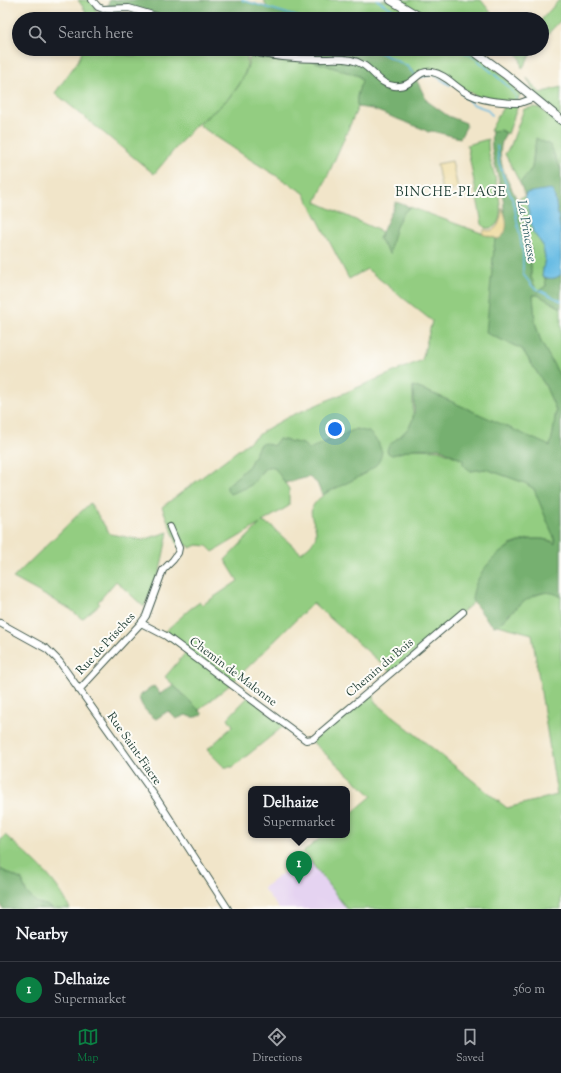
<!DOCTYPE html>
<style>
:root{--surface:#171b24;--page:#20242c;--text:#f1f3f6;--muted:#9ea1a6;--line:#363941;--accent:#0b8043}
body{margin:0;font-family:"Sorts Mill Goudy",serif;background:var(--page);color:var(--text)}
.you{position:absolute;left:335px;top:429px;width:14px;height:14px;margin:-10px;border:3px solid #fff;border-radius:50%;background:#1a73e8;box-shadow:0 0 0 6px #1a73e833}
.badge{display:grid;place-items:center;width:26px;height:26px;border-radius:50%;background:var(--accent);color:#fff;font-size:13px;font-weight:700}
.pin{position:absolute;translate:-50% -33px;filter:drop-shadow(0 1px 2px #0008)}
.pin::after{content:'';position:absolute;top:21px;width:14px;height:12px;background:inherit;clip-path:polygon(0 0,100% 0,50% 100%)}
.popup{position:absolute;left:248px;top:786px;width:102px;height:52px;box-sizing:border-box;display:grid;place-content:center;border-radius:8px;background:var(--surface);filter:drop-shadow(0 1px 3px #0005);font-size:13px;white-space:nowrap;color:var(--muted)}
.popup b{font-size:15px;color:var(--text)}
.popup::after{content:'';position:absolute;left:50%;top:100%;margin-left:-8px;border:8px solid transparent;border-top-color:var(--surface)}
.list{margin:0;padding:0;list-style:none}
h2{display:flex;justify-content:space-between;align-items:center;height:52px;margin:0;padding:0 16px;font-size:17px}
h2 small{font-size:13px;font-weight:400;color:var(--muted)}
.list li{display:grid;grid-template-columns:26px 1fr auto;gap:12px;align-items:center;box-sizing:border-box;height:56px;padding:0 16px;border-top:1px solid var(--line)}
.list b{display:block;font-size:15px;white-space:nowrap}
.list p{margin:0;font-size:13px;white-space:nowrap;color:var(--muted)}
.list em{font-size:13px;font-style:normal;color:var(--muted)}
.icon{flex:none;width:22px;height:22px;fill:none;stroke:currentColor;stroke-width:2;stroke-linecap:round;stroke-linejoin:round}
.map{position:relative;flex:none;width:561px;height:909px;overflow:hidden}
.search{position:absolute;background:var(--surface);box-shadow:0 2px 6px #0003;left:12px;right:12px;top:12px;height:44px;display:flex;align-items:center;gap:10px;box-sizing:border-box;padding:0 14px;border-radius:22px;color:var(--muted);font-size:15px}
.sheet{height:108px;background:var(--surface)}
nav{display:flex;justify-content:space-around;align-items:center;box-sizing:border-box;height:56px;border-top:1px solid var(--line);background:var(--surface);font-size:11px;color:var(--muted)}
nav a{display:grid;justify-items:center;gap:2px}
nav .on{color:var(--accent)}
.map>svg:first-child{display:block}
</style>
<div class="map">
<svg width="561" height="909" viewBox="0 0 561 909">
<rect width="100%" height="100%" fill="#fdfcf7"/>
<filter id="ink" filterUnits="userSpaceOnUse"><feTurbulence type="fractalNoise" baseFrequency=".025" numOctaves="2"/><feDisplacementMap in="SourceGraphic" scale="8" xChannelSelector="R" yChannelSelector="G"/><feConvolveMatrix kernelMatrix="1 2 1 2 8 2 1 2 1" color-interpolation-filters="sRGB"/></filter>
<filter id="wash" filterUnits="userSpaceOnUse"><feTurbulence type="fractalNoise" baseFrequency=".012" numOctaves="4" result="noise"/><feDisplacementMap in="SourceGraphic" scale="16" xChannelSelector="R" yChannelSelector="G"/><feGaussianBlur stdDeviation="0.9" result="paint"/><feColorMatrix in="noise" values="0 0 0 0 0 0 0 0 0 0 0 0 0 0 0 0 0 1.4 0 .05"/><feComposite in="paint" operator="in"/></filter>
<g filter="url(#wash)">
<rect width="100%" height="100%" fill="#f1e5c9"/>
<path fill="#e5d3f1" d="M 306,856 L 347,909 L 279,909 L 263,888 Z"/>
<path fill="#93cd81" stroke="#59855a" fill-rule="evenodd" d="M 78,0 L 90,0 L 95,6 L 98,19 L 88,19 L 85,10 Z
M 264,0 L 481,0 L 496,19 L 306,19 L 267,8 Z
M 559,0 L 561,0 L 561,20 L 542,40 L 542,19 Z
M 83,49 L 97,49 L 97,50 L 136,56 L 139,49 L 242,49 L 247,54 C 250,75 233,95 218,108 C 210,115 201,120 194,127 C 180,142 167,159 154,174 L 55,93 L 78,61 Z
M 373,49 L 489,49 L 483,57 L 521,92 L 516,106 L 517,108 L 508,134 C 503,130 497,130 490,131 L 502,109 L 507,103 L 480,98 L 436,73 L 418,76 L 407,66 Z
M 515,49 L 534,49 L 522,69 L 520,58 Z
M 251,51 L 304,58 L 359,76 L 362,81 C 360,88 354,99 358,107 L 316,202 L 382,232 L 379,239 L 389,253 C 393,237 395,217 410,207 L 495,238 L 487,333 L 522,349 L 545,385 L 556,410 L 553,433 L 550,447 L 439,396 L 413,386 L 413,419 L 408,429 L 389,446 L 392,455 L 413,449 L 439,450 L 463,460 L 471,471 L 486,469 L 525,483 L 534,489 L 555,540 L 555,544 L 552,541 L 543,539 L 528,539 L 510,545 L 494,559 L 472,600 L 474,602 L 392,673 L 313,603 L 231,684 L 199,710 L 165,677 L 187,651 L 162,634 L 190,609 L 200,602 L 202,605 L 238,581 L 225,560 L 260,524 L 213,552 L 207,546 L 197,545 L 190,548 L 188,545 L 179,548 L 162,507 L 265,430 L 288,417 L 422,360 L 432,321 L 367,269 L 349,279 L 304,193 L 251,160 L 200,126 L 199,124 C 227,100 245,90 251,51 ZM 356,429 L 363,475 C 348,482 319,492 312,508 C 308,519 321,529 314,540 C 311,546 305,549 301,553 L 276,531 L 272,526 L 262,522 L 289,506 L 289,489 L 274,466 L 266,467 L 252,484 L 230,493 L 227,486 L 249,466 L 260,444 L 273,446 L 279,439 L 303,444 L 309,450 Z
M 527,78 L 540,93 L 561,87 L 560,119 L 536,95 Z
M 534,107 L 540,108 L 561,125 L 561,170 L 550,145 L 534,149 L 532,168 L 520,183 L 505,154 L 511,145 L 524,109 Z
M 488,139 C 488,144 488,150 489,155 C 492,169 515,232 485,228 L 482,224 L 467,145 Z
M 525,196 L 533,232 L 542,244 L 545,257 L 542,276 L 545,278 L 546,286 L 537,292 L 531,277 L 531,249 L 524,227 L 520,198 Z
M 533,295 L 538,295 L 561,308 L 561,378 L 541,342 L 535,322 Z
M 90,503 L 110,534 L 143,540 L 168,532 L 160,571 L 144,607 L 116,581 L 98,602 L 100,604 L 82,619 L 70,609 L 13,578 Z
M 546,592 L 555,593 L 561,597 L 561,909 L 347,909 L 303,852 L 324,835 L 347,835 L 347,817 L 372,796 L 310,740 L 373,689 L 375,702 L 507,808 L 557,795 L 532,634 L 498,625 L 527,598 Z
M 248,697 L 285,725 L 233,767 L 224,767 L 207,750 L 233,726 L 228,718 Z
M 5,835 C 29,856 57,879 70,909 L 53,909 L 46,905 L 37,903 L 26,892 L 22,880 L 0,869 L 0,841 Z"/>
<path fill="#76b06f" stroke="#4a7652" d="M 109,0 L 242,0 L 306,19 L 166,19 L 139,10 L 108,8 Z
M 246,49 L 373,49 L 407,66 L 418,76 L 416,79 L 427,101 L 448,116 L 466,123 L 466,127 L 460,138 L 432,131 L 428,132 L 423,129 L 372,109 L 358,107 C 354,99 360,88 362,81 L 359,76 L 304,58 Z
M 500,130 L 506,133 C 492,157 507,178 517,200 L 520,198 L 524,227 L 531,249 L 531,277 L 537,292 L 546,286 L 545,278 C 551,279 557,279 561,274 L 561,308 L 538,295 L 533,295 L 535,322 L 541,342 L 561,378 L 561,597 C 539,581 513,611 498,625 L 494,626 L 488,621 L 472,600 C 474,570 507,538 537,539 C 543,539 550,540 555,544 L 555,540 L 534,489 L 525,483 L 486,469 L 471,471 L 463,465 L 463,460 L 439,448 L 413,449 L 392,455 L 388,453 L 387,450 C 389,444 394,441 399,437 C 419,421 414,409 413,386 L 439,396 L 550,446 L 553,433 L 556,410 L 545,385 L 522,349 L 486,333 L 495,238 L 498,239 L 506,215 L 504,213 C 505,185 488,159 492,131 Z
M 536,138 L 550,145 L 561,170 L 561,233 L 555,198 L 526,193 L 525,196 L 520,183 L 532,168 Z
M 396,202 L 410,207 C 396,217 392,238 390,254 L 379,239 Z
M 356,429 L 369,432 L 378,442 L 382,452 C 381,455 381,458 379,461 C 373,473 335,488 322,495 L 317,483 L 309,477 L 285,483 L 274,467 C 261,464 260,479 251,485 C 245,489 237,491 230,494 L 227,489 L 227,486 L 249,466 L 260,444 L 266,443 L 273,446 L 279,439 L 303,444 L 309,449 Z
M 173,685 L 199,710 L 203,714 C 197,718 193,718 186,715 L 176,719 L 168,711 L 156,719 C 148,714 140,706 139,696 L 154,686 L 160,694 Z
M 0,869 L 22,880 L 26,892 L 37,903 L 46,905 L 53,909 L 3,909 L 0,903 Z"/>
<path fill="#eeda9e" stroke="#868c69" d="M 452,161 L 458,189 L 442,192 L 437,164 Z
M 502,208 C 507,217 510,234 498,239 L 482,234 L 484,230 C 498,234 501,220 502,208 Z"/>
<path fill="#67bce4" stroke="#437c8c" d="M 550,189 L 553,192 L 555,198 L 561,233 L 561,274 C 556,280 548,279 542,276 L 545,257 L 542,244 L 533,232 L 525,196 L 526,193 Z"/>
<g fill="none" stroke-linecap="round" stroke-linejoin="round">
<path stroke="#67bce4" stroke-width="1.5" d="M 242,0 L 305,19
M 377,0 L 408,19
M 373,49 L 407,66 L 415,75
M 458,49 C 466,53 476,57 482,64 C 489,70 516,91 517,99
M 434,75 L 450,85
M 421,77 L 431,75
M 461,93 L 472,104 L 486,109 L 492,115
M 497,146 L 499,163 L 507,187 L 512,198 L 515,210 L 523,253 L 523,274 L 533,287 L 561,301"/>
</g>
</g>
<g filter="url(#ink)">
<g fill="none" stroke-linecap="round" stroke-linejoin="round">
<defs>
<path id="minor" d="M 92,0 L 98,7 L 103,9 L 129,8 L 166,19
M 246,49 C 265,57 300,59 321,59 C 330,59 341,58 351,60 C 372,64 376,84 394,86 C 415,88 415,69 432,72 C 445,74 454,86 465,92 C 480,101 499,102 515,103 L 520,103 L 534,98
M 0,623 L 47,649 L 59,661 L 157,799 L 228,909
M 141,623 L 166,636 L 306,740 L 313,739 L 463,612
M 79,690 L 141,623 L 146,616 L 163,570 L 173,560 L 178,553 L 179,548 L 170,527"/>
<path id="tertiary" d="M 391,0 L 423,19
M 471,49 L 505,74 L 561,120"/>
</defs>
<use href="#minor" stroke="#3e564a" stroke-width="8"/>
<use href="#tertiary" stroke="#3e564a" stroke-width="10"/>
<use href="#minor" stroke="#fff" stroke-width="6"/>
<use href="#tertiary" stroke="#fff" stroke-width="8"/>
</g>
</g>
<g text-anchor="middle" dominant-baseline="central" stroke-width="4" stroke-linejoin="round" paint-order="stroke">
<g font-size="12" fill="#1f3d34" stroke="#fdfcf7">
<text transform="translate(106 644) rotate(-47)">Rue de Prisches</text>
<text transform="translate(380 668) rotate(-40)">Chemin du Bois</text>
<text transform="translate(233 672) rotate(37)">Chemin de Malonne</text>
<text transform="translate(134 749) rotate(55)">Rue Saint-Fiacre</text>
</g>
<g font-size="13" letter-spacing="1" fill="#1f3d34" stroke="#fdfcf7">
<text x="451" y="193">BINCHE-PLAGE</text>
</g>
<g font-size="13" font-style="italic" fill="#356369" stroke="#fdfcf7">
<text transform="translate(526 231) rotate(80)">La Princesse</text>
</g>
</g>
</svg>
<div class="you"></div>
<div class="pin badge" style="left:299px;top:884px">1</div>
<div class="popup"><b>Delhaize</b>Supermarket</div>
<div class="search"><svg class="icon" aria-label="search" viewBox="0 0 24 24"><circle cx="10" cy="10" r="6"/><path d="M15 15l6 6"/></svg>Search here</div>
</div>
<section class="sheet">
<h2>Nearby<small></small></h2>
<ul class="list">
<li><span class="badge">1</span><div><b>Delhaize</b><p>Supermarket</p></div><em>560 m</em></li>
</ul>
</section>
<nav>
<a class="on"><svg class="icon" aria-label="map" viewBox="0 0 24 24"><path d="M3 6l6-2 6 2 6-2v14l-6 2-6-2-6 2zM9 4v14M15 6v14"/></svg>Map</a>
<a><svg class="icon" aria-label="directions" viewBox="0 0 24 24"><path d="M12 3l9 9-9 9-9-9zM9 14v-3h6M13 9l2 2-2 2"/></svg>Directions</a>
<a><svg class="icon" aria-label="saved" viewBox="0 0 24 24"><path d="M7 4h10v16l-5-4-5 4z"/></svg>Saved</a>
</nav>
